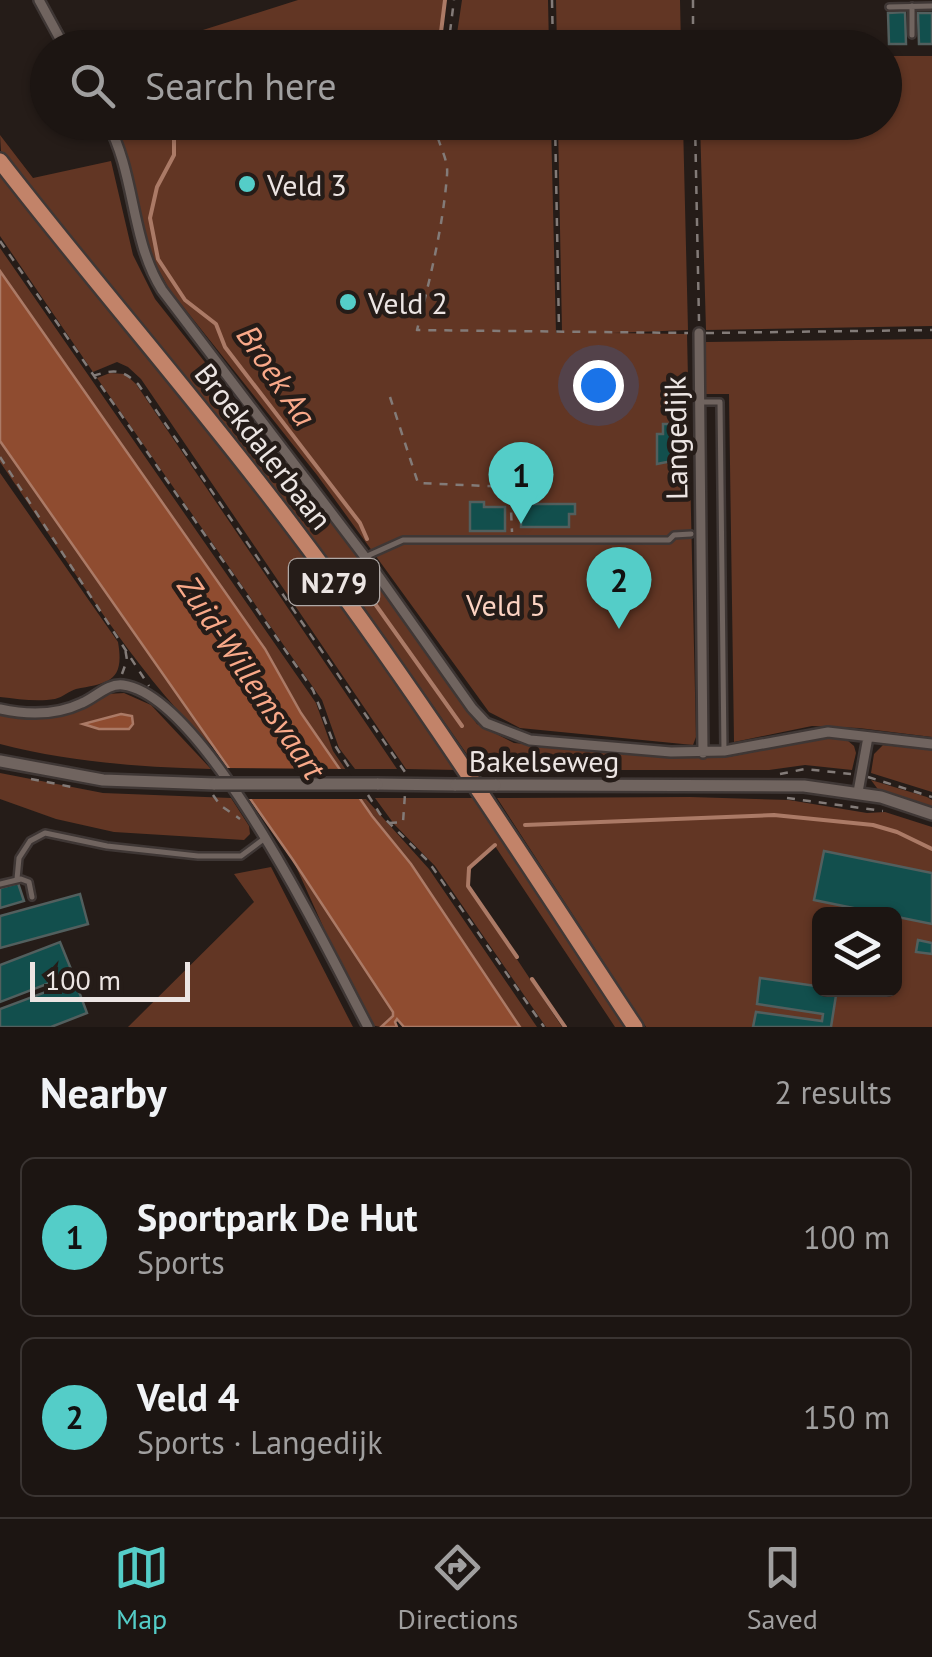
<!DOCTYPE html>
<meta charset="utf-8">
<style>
:root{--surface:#1c1512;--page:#251e1b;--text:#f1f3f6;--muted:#a09f9f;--line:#3a3432;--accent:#54cdc8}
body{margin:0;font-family:"PT Sans",sans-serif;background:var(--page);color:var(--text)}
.controls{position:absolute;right:30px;bottom:30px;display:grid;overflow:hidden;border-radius:15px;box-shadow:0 2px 8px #0004}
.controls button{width:90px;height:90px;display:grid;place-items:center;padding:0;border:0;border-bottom:2px solid var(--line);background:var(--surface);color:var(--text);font:50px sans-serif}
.scale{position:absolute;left:30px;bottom:25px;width:160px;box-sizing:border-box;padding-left:10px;border:5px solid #ece5e3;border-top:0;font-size:28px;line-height:35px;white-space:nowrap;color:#ece5e3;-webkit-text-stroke:8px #251c18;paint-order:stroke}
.you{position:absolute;left:598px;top:385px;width:35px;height:35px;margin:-25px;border:8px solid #fff;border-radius:50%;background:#1a73e8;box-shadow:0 0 0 15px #1a73e833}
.badge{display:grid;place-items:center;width:65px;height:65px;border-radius:50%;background:var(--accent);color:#111;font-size:32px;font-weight:700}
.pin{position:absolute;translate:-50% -82px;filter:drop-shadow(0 2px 5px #0008)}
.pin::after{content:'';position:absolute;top:52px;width:35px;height:30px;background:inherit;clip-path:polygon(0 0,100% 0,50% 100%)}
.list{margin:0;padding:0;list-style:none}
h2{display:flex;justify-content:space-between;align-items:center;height:130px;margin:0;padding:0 40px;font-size:42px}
h2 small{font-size:32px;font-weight:400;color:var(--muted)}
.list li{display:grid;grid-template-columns:65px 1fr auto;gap:30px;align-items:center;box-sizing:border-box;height:160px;margin:0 20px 20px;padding:0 20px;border:2px solid var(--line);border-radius:15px}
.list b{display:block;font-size:38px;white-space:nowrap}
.list p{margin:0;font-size:32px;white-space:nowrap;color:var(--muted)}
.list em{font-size:32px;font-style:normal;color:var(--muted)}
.icon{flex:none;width:55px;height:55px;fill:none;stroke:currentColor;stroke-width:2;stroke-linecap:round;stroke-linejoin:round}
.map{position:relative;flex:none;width:932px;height:1027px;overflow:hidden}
.search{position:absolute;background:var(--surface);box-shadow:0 2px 8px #0004;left:30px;right:30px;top:30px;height:110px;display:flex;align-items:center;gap:25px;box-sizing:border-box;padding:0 35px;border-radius:55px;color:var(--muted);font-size:38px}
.sheet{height:490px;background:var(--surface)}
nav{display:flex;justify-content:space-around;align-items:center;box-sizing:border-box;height:140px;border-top:2px solid var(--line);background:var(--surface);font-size:28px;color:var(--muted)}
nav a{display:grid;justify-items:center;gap:5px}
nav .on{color:var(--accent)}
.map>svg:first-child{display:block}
</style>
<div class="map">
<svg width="932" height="1027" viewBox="0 0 932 1027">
<rect width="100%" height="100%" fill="#251c18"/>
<path fill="#623624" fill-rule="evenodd" d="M 298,0 L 446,0 L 439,47 L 149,47 Z
M 462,0 L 548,0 L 549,47 L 455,47 Z
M 556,0 L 680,0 L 681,47 L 557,47 Z
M 885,56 L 932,56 L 932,326 L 706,330 L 700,123 L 884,122 Z
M 111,123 L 551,123 L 556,333 L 562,332 L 558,123 L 683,123 L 688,330 L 612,333 L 687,334 L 696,737 L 693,745 L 520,728 L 489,712 L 317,475 L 169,289 L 150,254 L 123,149 Z
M 0,135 L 33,178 L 111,161 L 133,255 L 155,299 L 355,552 L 477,724 L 514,743 L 676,758 L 728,757 L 825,738 L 847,740 L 854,746 L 856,753 L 852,770 L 805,765 L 769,770 L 478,770 L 364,607 L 293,512 L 1,151 Z
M 0,175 L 281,522 L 352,616 L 459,770 L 406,769 L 141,379 L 128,367 L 117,362 L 93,372 L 0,236 Z
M 0,248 L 316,703 L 333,751 L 366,799 L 429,869 L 537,1027 L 520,1027 L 411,864 L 372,816 L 301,713 L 265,649 L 0,271 Z
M 932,339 L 932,737 L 859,728 L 812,726 L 734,742 L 729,394 L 706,394 L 706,342 Z
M 110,373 L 125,374 L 136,384 L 397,769 L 355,769 L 339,748 L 322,700 L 97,378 Z
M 0,441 L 214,748 C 131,669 66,557 0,462 Z
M 0,473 L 118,642 C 125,682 108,683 76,689 C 69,691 63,697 55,699 C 37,702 18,699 0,697 Z
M 124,693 L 151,705 L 211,769 C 139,767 70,762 0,744 L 0,714 L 52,718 L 107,694 Z
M 883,745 L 932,750 L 932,792 L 871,773 L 874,754 Z
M 0,773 L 103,793 L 231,798 L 249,826 L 250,834 L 244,840 L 114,832 L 56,819 L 0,799 Z
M 871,780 L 927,797 L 932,800 L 932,808 L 880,792 Z
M 690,797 L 789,800 L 867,813 L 885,812 L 932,827 L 932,1027 L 646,1027 L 497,798 ZM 820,914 L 894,914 L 894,989 L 820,989 Z
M 375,798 L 478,798 L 627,1027 L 615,1027 L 495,846 C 477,858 468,865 469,887 L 562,1027 L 546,1027 L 435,866 L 394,824 Z
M 293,860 L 393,1012 L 393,1016 L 381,1027 L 370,1025 L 365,1019 Z
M 271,867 L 353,1027 L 128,1027 L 254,902 L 234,874 Z"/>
<path fill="#8f4c30" stroke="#ab7a66" stroke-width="2.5" d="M 0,271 L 265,649 L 301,713 L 372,816 L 411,864 L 520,1027 L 404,1027 L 397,1019 L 395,1022 L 397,1027 L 381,1027 L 393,1016 L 393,1012 L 293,860 L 0,441 Z
M 121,714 L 132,716 L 133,724 L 129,729 L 99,729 L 83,724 Z"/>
<path fill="#251c18" d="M 223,768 L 347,769 L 367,799 L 242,799 Z"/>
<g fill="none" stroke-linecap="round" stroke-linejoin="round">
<path stroke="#ab7a66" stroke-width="4" d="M 58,26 L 70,48
M 214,48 C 239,33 282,27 307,48
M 439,48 L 445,0
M 174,122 L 174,155 L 157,187 L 150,218 L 158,259 L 185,300 L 216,324 L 225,347 L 360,523 L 367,539
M 358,122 C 379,138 392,137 413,122
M 358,580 L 462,726
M 525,825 L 774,815 L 873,825 L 897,832 L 932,849
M 495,845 L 469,868 L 468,886 L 517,957
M 532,979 L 565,1027"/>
</g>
<path fill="#124f4d" stroke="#525f5e" stroke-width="2.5" d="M 905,12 L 906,44 L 889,44 L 888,13 Z
M 918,13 L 932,13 L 932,44 L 919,44 Z
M 663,424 L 676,424 L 676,445 L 672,445 L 672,461 L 657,464 L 657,434 L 663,434 Z
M 470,502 L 484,502 L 484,507 L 505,507 L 505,531 L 470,531 Z
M 521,504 L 575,504 L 575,514 L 569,514 L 569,527 L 521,527 Z
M 824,851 L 932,873 L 932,924 L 814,900 Z
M 18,883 L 24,901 L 0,908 L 0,888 Z
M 80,894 L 88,924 L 0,948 L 0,916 Z
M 918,940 L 932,943 L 932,954 L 916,952 Z
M 60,942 L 73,974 L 0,1002 L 0,965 Z
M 760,978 L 837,989 L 831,1027 L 753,1027 L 756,1012 L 822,1021 L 823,1014 L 757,1004 Z
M 75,981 L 87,1013 L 51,1027 L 0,1027 L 0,1009 Z"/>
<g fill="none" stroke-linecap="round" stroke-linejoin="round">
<defs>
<path id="service" d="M 912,6 L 912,35
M 889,7 L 932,6
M 702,402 L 720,402 L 724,751
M 365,557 L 403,540 L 669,540 L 674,535 L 691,534
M 17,879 L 19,858 L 30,841 L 45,833 L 107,846 L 198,856 L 241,856 L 265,838
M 0,884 L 21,879 L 29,882 L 32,897"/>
<path id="minor" d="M 39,0 L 65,48
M 107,122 C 136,175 130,239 162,290 L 365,557 L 472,708 L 486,723 L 530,740 L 671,752 L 724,751 L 828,732 L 932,744
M 699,333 L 703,753
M 0,709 C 27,715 57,715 82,703 C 96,697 108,683 123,685 C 206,696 329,954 368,1027
M 858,792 L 868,737"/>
<path id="tertiary" d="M 0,761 L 103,780 L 215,784
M 377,784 L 456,785
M 495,785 L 804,786 L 881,797 L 932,814"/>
<path id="primary" d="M 0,161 C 96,285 199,402 293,527 C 415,688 524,859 635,1027"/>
</defs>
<use href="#service" stroke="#3f3735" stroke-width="10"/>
<use href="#minor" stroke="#3f3735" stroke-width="14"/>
<use href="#tertiary" stroke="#3f3735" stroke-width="16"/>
<use href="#primary" stroke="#3f3735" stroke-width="20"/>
<path stroke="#837b78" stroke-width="2.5" stroke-dasharray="8 8" stroke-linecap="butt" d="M 552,0 L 553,48
M 693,0 L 693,48
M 448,48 L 454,0
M 436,122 C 434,140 449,156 447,175 C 443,227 430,279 417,330 L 688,333
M 555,122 L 559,330
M 695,122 L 699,321
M 0,241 L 313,690 L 334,744 L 352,772
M 706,333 L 932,330
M 93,376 C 114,369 122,369 138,384 L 405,772
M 390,397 L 418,483 L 510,487 L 512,532
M 0,457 L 149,686
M 122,674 L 127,660 L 125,648
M 780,774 L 805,769 L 851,774
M 868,777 L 932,797
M 31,779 L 72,787
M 213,795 L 220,805 L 240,819
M 368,795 L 380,814 L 428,861 L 544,1027
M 787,798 L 883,811
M 389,823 L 403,822 L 405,794"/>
<use href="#service" stroke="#70645f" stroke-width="5"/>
<use href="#minor" stroke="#70645f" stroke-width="9"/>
<use href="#tertiary" stroke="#70645f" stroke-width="11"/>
<use href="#primary" stroke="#c28369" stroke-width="15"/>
<defs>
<path id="tertiary-bridge" d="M 215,784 L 377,784
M 456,785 L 495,785"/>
</defs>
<use href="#tertiary-bridge" stroke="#3f3735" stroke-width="16" stroke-linecap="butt"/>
<use href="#tertiary-bridge" stroke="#70645f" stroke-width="11"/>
</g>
<g fill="#54cdc8" stroke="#251c18" stroke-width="4">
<circle cx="247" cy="184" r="10"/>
<circle cx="348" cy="302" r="10"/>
</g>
<g text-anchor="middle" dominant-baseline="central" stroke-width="9" stroke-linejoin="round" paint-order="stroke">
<rect fill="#251c18" stroke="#b0a9a6" stroke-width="2.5" x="289" y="559" width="90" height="46" rx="8"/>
<g font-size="28" font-weight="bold" fill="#ece5e3">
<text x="334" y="582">N279</text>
</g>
<g font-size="30" fill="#ece5e3" stroke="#251c18" text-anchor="start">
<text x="267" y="184">Veld 3</text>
<text x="368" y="302">Veld 2</text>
</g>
<g font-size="30" fill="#ece5e3" stroke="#251c18">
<text transform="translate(675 438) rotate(-91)">Langedijk</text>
<text transform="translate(264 446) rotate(52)">Broekdalerbaan</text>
<text x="544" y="760">Bakelseweg</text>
</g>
<g font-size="30" fill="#fcd3c2" stroke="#251c18">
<text x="506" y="604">Veld 5</text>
</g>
<g font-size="32" font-style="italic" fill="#f9a989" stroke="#251c18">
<text transform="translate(277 375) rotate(56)">Broek Aa</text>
<text transform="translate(252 677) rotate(56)">Zuid-Willemsvaart</text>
</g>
</g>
</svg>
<div class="controls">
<button><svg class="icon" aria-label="layers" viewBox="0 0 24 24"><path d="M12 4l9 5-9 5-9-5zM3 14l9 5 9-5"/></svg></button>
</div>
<div class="scale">100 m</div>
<div class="you"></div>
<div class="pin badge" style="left:521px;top:524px">1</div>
<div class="pin badge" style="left:619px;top:629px">2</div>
<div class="search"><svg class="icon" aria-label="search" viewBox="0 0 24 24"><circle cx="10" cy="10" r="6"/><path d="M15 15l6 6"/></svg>Search here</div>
</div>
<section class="sheet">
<h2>Nearby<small>2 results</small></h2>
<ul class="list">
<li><span class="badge">1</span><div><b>Sportpark De Hut</b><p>Sports</p></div><em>100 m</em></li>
<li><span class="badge">2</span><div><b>Veld 4</b><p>Sports · Langedijk</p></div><em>150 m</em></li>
</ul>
</section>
<nav>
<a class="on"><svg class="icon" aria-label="map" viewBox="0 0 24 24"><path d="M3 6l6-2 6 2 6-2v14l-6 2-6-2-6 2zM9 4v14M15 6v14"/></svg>Map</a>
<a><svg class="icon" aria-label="directions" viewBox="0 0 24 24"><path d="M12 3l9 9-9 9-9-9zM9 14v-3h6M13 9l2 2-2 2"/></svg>Directions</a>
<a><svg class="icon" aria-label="saved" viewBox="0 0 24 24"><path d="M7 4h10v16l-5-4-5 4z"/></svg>Saved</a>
</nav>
